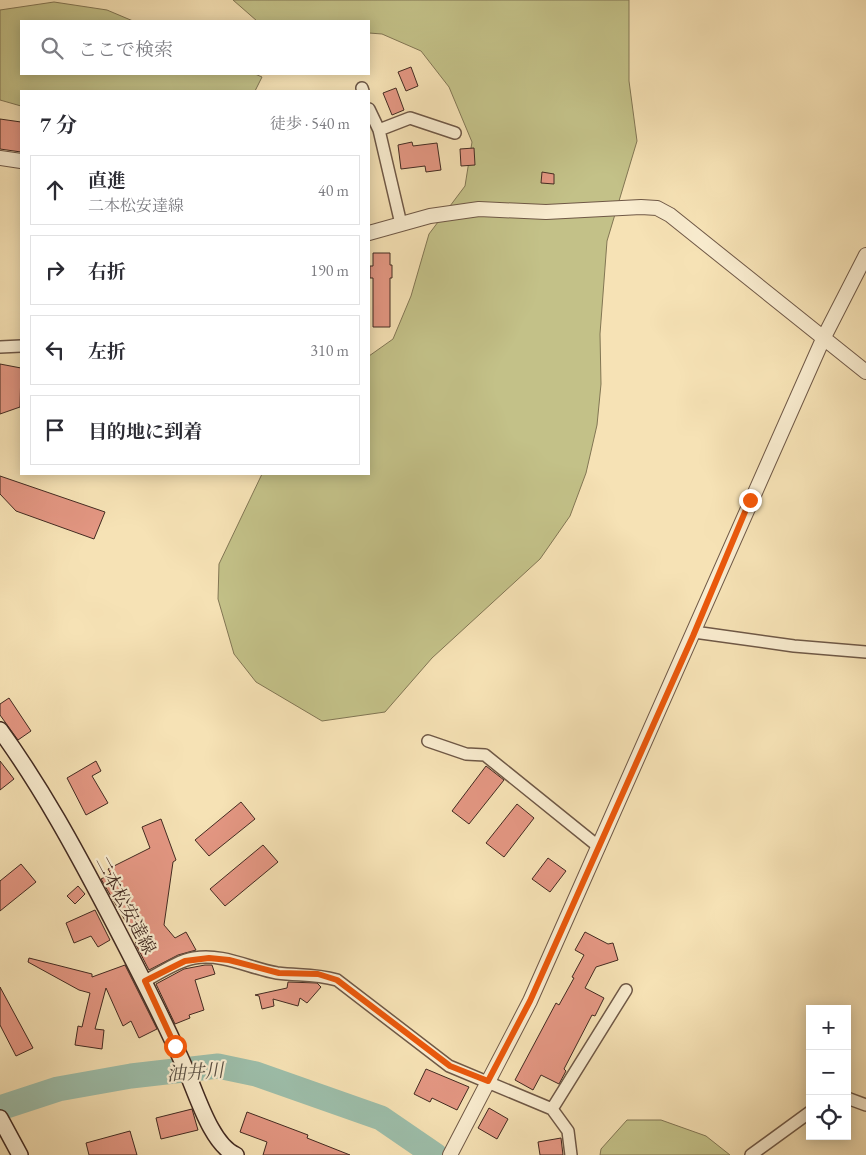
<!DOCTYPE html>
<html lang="ja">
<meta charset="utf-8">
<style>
:root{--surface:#fff;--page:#f7f7f7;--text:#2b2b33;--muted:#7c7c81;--line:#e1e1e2}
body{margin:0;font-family:"EB Garamond","Noto Serif JP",serif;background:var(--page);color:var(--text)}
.controls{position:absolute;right:15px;bottom:15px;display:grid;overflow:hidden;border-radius:0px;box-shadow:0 2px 12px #0003}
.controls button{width:45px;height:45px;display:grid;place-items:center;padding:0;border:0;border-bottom:1px solid var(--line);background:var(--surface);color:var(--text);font:25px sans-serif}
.stop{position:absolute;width:15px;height:15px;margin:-11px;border:4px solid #ea580c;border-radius:50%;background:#fff}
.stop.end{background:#ea580c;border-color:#fff;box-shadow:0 1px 5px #0008}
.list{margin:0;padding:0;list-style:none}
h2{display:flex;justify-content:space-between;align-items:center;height:65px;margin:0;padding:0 20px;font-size:21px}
h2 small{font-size:16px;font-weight:400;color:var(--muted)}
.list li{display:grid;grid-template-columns:32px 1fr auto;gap:15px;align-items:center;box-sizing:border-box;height:70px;margin:0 10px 10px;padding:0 10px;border:1px solid var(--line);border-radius:0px}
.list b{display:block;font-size:19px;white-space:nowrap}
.list p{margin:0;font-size:16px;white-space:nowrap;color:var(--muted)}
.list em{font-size:16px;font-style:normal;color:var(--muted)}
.icon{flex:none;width:28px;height:28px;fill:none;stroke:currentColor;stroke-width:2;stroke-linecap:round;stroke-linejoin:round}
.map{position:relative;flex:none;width:866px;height:1155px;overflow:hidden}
.search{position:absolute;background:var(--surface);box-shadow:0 2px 12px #0003;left:20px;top:20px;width:350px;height:55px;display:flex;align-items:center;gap:12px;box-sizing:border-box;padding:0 18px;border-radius:0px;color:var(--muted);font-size:19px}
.panel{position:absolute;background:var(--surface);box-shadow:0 2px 12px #0003;left:20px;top:90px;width:350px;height:385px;border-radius:0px}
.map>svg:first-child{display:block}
</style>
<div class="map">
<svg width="866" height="1155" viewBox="0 0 866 1155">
<rect width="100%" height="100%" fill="#f6e2b5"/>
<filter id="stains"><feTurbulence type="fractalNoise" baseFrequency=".004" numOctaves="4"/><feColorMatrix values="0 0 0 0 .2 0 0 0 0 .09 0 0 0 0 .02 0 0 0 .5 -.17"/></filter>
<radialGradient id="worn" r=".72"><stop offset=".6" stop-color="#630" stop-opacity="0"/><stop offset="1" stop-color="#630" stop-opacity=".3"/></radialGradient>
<path fill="#c3c188" stroke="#827654" d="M 233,0 L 629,0 L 629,81 L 637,141 L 607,241 L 600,334 L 601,384 L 597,425 L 586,473 L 570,516 L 540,559 L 432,658 L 385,712 L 322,721 L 256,682 L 234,654 L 218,599 L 219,564 L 262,474 L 369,474 L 369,356 L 393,339 L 411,296 L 429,234 L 465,186 L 472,142 L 449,87 L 421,51 L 382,34 L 369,33 L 369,21 L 257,21 Z
M 54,2 L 107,10 L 133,21 L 21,21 L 21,74 L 255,74 L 262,77 L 255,91 L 21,91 L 21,106 L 0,100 L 0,10 Z
M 627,1120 L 661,1120 L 706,1136 L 730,1155 L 600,1155 L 601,1149 Z"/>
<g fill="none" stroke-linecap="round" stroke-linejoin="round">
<path stroke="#9dbeaa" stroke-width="25" d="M 0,1108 L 58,1089 L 131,1076 L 218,1066 L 256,1074 L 381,1118 L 435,1155"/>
</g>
<path fill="#e49783" stroke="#422a21" d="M 411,67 L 418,86 L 406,91 L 398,72 Z
M 396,88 L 404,110 L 392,115 L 383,93 Z
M 0,119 L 21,122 L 21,152 L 0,149 Z
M 412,142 L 413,146 L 437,143 L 441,170 L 426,172 L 425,166 L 401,169 L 398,145 Z
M 474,148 L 475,165 L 461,166 L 460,149 Z
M 542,172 L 554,174 L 554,184 L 541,183 Z
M 373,253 L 390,253 L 390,265 L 392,265 L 392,278 L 390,278 L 390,327 L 373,327 L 373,278 L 370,278 L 370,266 L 373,266 Z
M 0,364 L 21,368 L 20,407 L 0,414 Z
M 0,476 L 105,512 L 94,539 L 16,511 L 0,494 Z
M 9,698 L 31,731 L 18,740 L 0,715 L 0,704 Z
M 0,761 L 14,779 L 0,790 Z
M 96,761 L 101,771 L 92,776 L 108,803 L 86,815 L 67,778 Z
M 486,766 L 504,780 L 469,824 L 452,811 Z
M 241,802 L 255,819 L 209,856 L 195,840 Z
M 517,804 L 534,818 L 504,857 L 486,843 Z
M 161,819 L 176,860 L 173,862 L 164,925 L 175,938 L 186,932 L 196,950 L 178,955 L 149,970 L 135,943 L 137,941 L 101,879 L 111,874 L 108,869 L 150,848 L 142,827 Z
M 263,845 L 278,862 L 225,906 L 210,889 Z
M 548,858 L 566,871 L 550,892 L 532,879 Z
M 21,864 L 36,882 L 0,911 L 0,881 Z
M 78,886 L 85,894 L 75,904 L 67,896 Z
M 95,910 L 110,940 L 98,947 L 91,936 L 74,943 L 66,923 Z
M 585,932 L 608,944 L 613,943 L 618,960 L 596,967 L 585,988 L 604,998 L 595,1016 L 592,1015 L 564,1069 L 566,1071 L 559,1084 L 541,1075 L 533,1090 L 515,1080 L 556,1003 L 559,1005 L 574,978 L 572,977 L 584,955 L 575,950 Z
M 29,958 L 92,974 L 92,977 L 125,965 L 157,1029 L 139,1038 L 131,1021 L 123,1026 L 106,988 L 95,1029 L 104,1030 L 102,1049 L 75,1045 L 78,1026 L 82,1027 L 90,993 L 79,990 L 28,962 Z
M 205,965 L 212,965 L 215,974 L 195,980 L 204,1010 L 189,1015 L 190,1018 L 175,1024 L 156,984 L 184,969 Z
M 288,982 L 317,983 L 321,987 L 307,1003 L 300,998 L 298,1006 L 273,999 L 274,1006 L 262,1009 L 259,996 L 255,995 L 287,988 Z
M 0,987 L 33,1048 L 16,1056 L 0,1025 Z
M 426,1069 L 469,1087 L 457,1110 L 432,1098 L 430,1102 L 414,1094 Z
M 489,1108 L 508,1119 L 497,1139 L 478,1128 Z
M 192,1109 L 198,1130 L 161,1139 L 156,1118 Z
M 247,1112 L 308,1135 L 307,1138 L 350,1155 L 263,1155 L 267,1142 L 240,1132 Z
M 130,1131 L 137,1155 L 89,1155 L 86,1143 Z
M 561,1138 L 563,1155 L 540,1155 L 538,1142 Z"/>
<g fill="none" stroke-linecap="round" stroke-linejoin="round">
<defs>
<path id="minor" d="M 362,88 L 363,91
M 369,109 L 379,130 L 401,224
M 379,130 L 410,118 L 455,133
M 0,347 L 21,346
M 694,632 L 794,646 L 866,652
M 428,741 L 466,754 L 485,755 L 599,847
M 145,981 C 160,973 177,961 194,958 C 223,953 249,968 277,973 C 299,976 313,973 337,980 L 449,1066 L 552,1109 L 568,1131 L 571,1155
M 847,1098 L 866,1105
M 552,1109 L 626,990
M 751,1155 L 810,1112"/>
<path id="tertiary" d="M 0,158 L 21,161
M 369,233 L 430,216 L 479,209 L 546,212 L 641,207 L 657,208 L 670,215 L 866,372
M 450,1155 L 530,1001 L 823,339 L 866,255"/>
<path id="secondary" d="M 0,730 C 42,788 75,849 108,912 C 135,964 162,1015 185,1068 C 196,1092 211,1145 236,1155
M 0,1118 L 20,1155"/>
</defs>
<use href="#minor" stroke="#6f5846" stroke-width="14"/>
<use href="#tertiary" stroke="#6f5846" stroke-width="16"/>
<use href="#secondary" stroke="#422a21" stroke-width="18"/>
<use href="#minor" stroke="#f9eccf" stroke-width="11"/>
<use href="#tertiary" stroke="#f9eccf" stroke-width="14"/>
<use href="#secondary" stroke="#f9eccf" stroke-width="15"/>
</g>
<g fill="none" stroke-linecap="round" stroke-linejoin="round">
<path stroke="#ea580c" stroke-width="6" d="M 175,1046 L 145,981 L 185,961 L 209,958 L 229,960 L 279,973 L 318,974 L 337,980 L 450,1066 L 488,1081 L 530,1001 L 693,636 L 750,500"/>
</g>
<g text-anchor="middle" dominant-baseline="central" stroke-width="4.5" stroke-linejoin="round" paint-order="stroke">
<g font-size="18" fill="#422a21" stroke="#f9eccf">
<text transform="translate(126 905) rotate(62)">二本松安達線</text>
</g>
<g font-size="19" font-style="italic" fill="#594f43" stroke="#f9eccf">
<text transform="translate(195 1072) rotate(-4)">油井川</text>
</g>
</g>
<rect width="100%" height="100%" filter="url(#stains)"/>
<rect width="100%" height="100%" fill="url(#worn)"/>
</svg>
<div class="controls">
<button>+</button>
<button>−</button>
<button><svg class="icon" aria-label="locate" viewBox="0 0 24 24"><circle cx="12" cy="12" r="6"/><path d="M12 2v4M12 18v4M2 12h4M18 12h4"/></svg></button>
</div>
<div class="stop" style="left:175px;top:1046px"></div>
<div class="stop end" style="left:750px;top:500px"></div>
<div class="search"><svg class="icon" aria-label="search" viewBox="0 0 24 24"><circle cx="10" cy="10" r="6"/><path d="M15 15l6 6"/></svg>ここで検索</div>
<section class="panel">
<h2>7 分<small>徒歩 · 540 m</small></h2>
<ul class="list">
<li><svg class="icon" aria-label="ahead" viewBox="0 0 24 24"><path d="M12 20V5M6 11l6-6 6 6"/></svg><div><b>直進</b><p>二本松安達線</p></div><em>40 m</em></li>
<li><svg class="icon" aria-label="right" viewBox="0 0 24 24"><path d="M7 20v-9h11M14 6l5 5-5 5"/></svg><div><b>右折</b></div><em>190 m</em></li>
<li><svg class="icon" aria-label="left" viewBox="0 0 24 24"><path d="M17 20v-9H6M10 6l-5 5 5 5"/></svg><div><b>左折</b></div><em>310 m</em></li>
<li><svg class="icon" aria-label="arrive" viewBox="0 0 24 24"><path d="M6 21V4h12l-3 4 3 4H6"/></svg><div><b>目的地に到着</b></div></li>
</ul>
</section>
</div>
